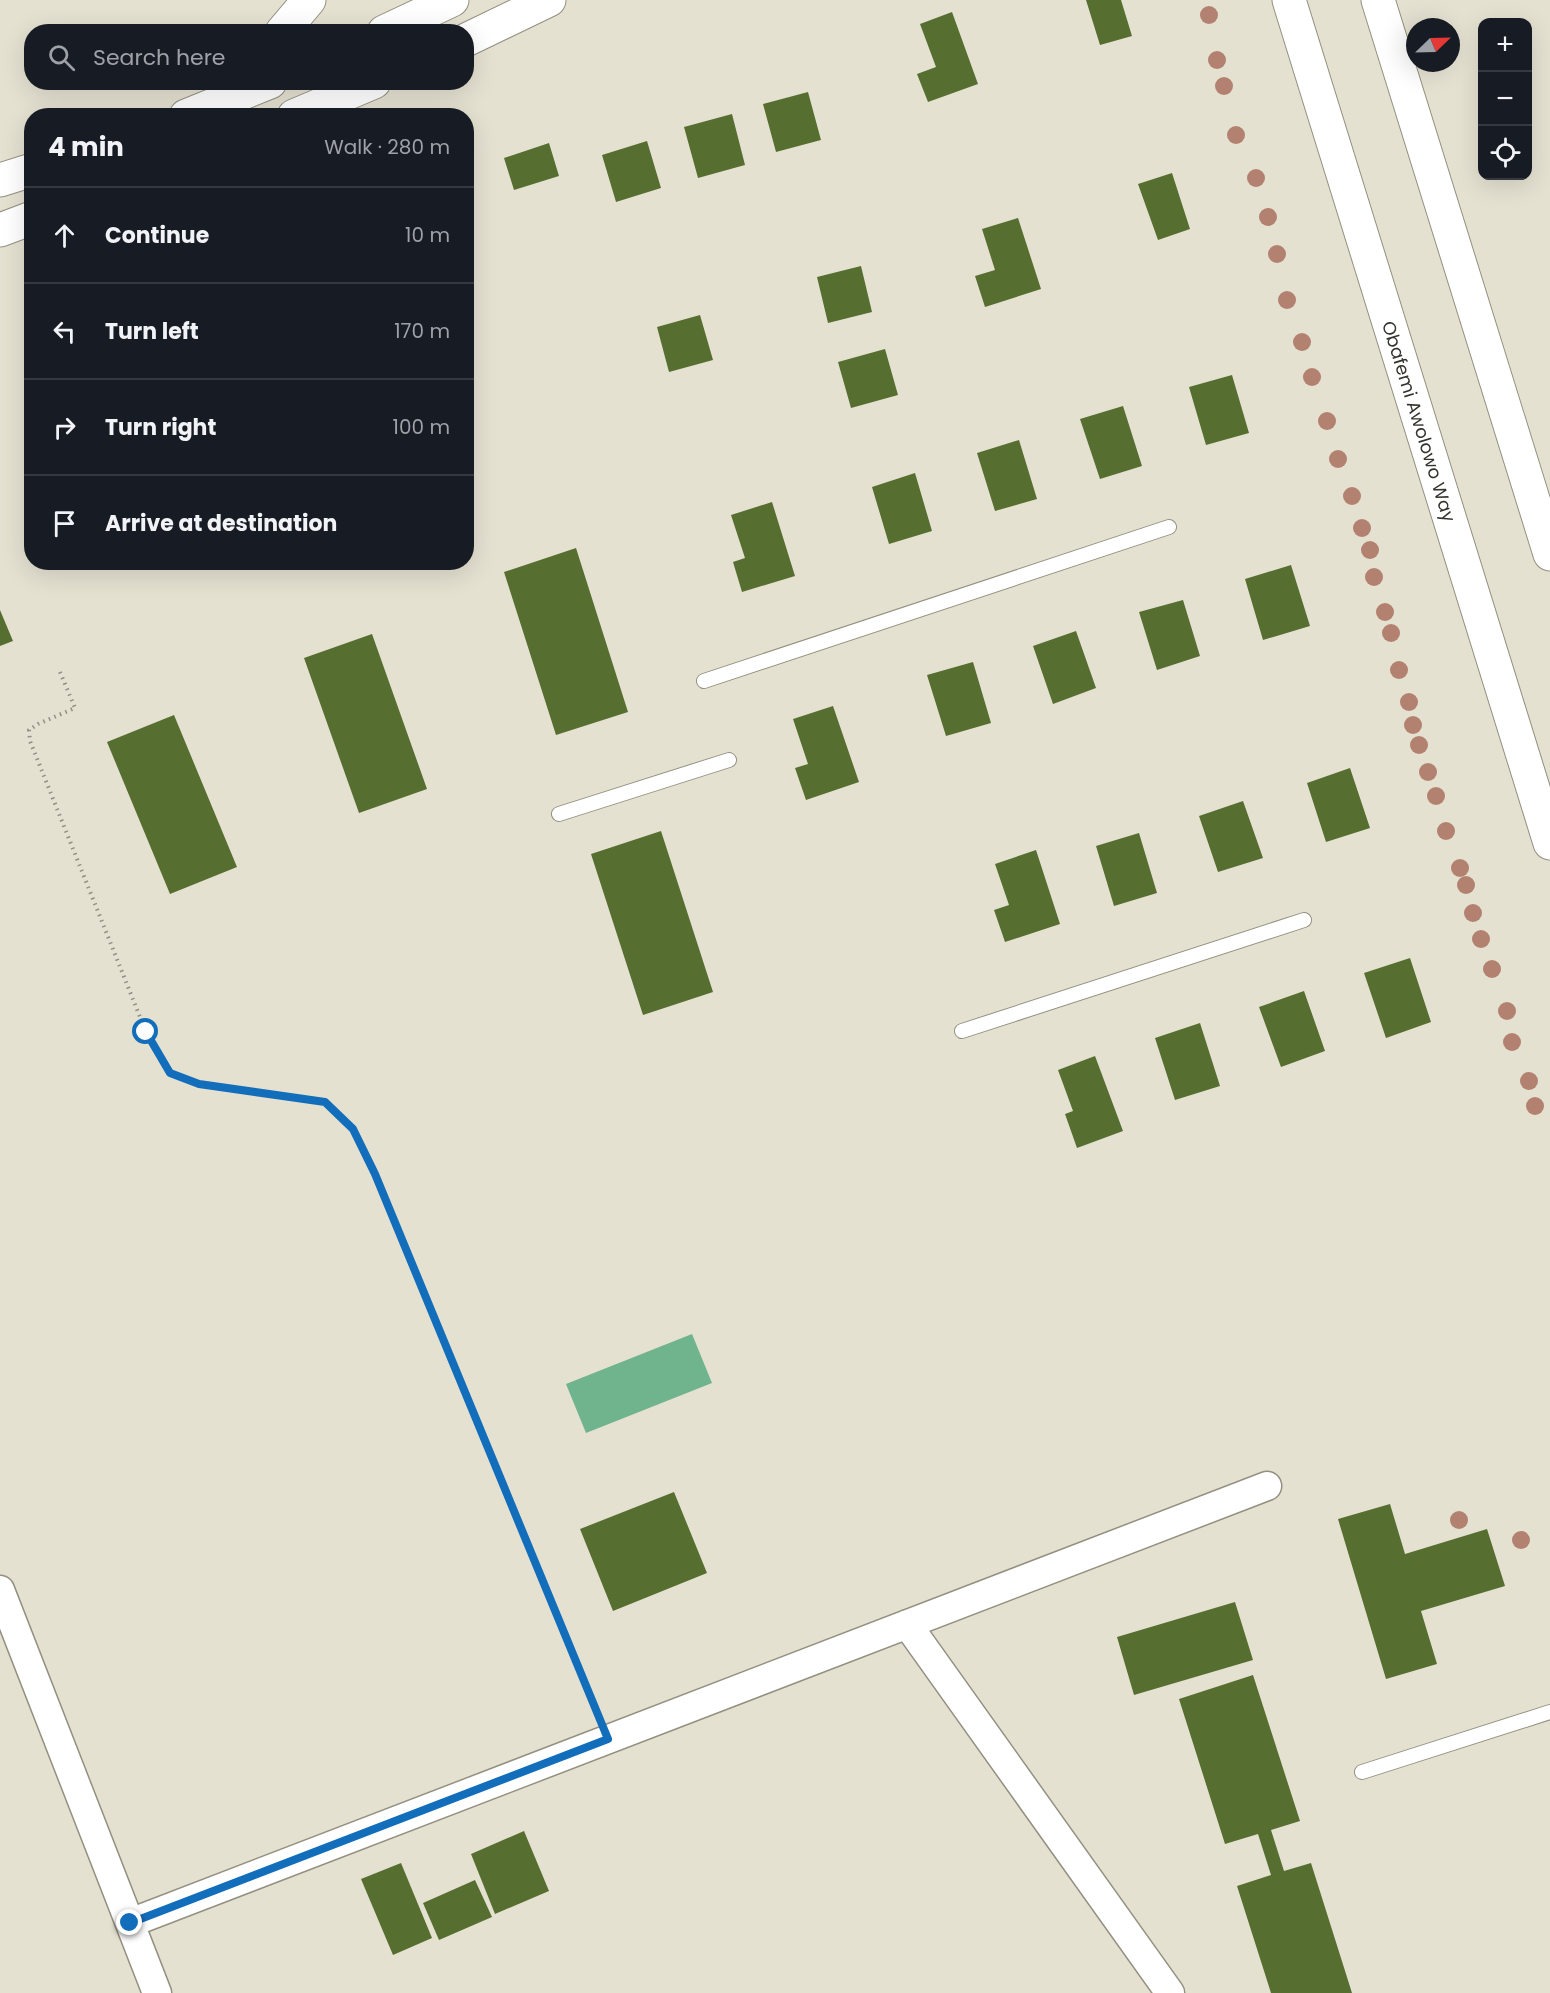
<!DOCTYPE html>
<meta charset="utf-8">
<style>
:root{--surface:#171b24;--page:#20242c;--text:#f1f3f6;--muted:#9ea1a6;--line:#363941}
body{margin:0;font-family:Poppins,sans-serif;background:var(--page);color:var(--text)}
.controls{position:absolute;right:18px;top:18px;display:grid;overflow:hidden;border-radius:12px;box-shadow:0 6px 24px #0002}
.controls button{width:54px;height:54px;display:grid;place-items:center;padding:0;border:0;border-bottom:2px solid var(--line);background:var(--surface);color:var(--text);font:30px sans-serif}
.compass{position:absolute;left:1406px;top:18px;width:54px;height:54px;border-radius:50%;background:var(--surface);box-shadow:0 6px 24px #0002;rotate:67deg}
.stop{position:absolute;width:18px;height:18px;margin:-14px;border:4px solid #126dba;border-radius:50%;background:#fff}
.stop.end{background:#126dba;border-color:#fff;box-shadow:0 2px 6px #0008}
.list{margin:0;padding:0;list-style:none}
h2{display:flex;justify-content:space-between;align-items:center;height:78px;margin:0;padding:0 24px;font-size:26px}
h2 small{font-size:20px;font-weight:400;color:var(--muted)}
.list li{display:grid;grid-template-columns:39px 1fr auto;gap:18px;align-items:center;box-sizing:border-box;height:96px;padding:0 24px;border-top:2px solid var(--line)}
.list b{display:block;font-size:22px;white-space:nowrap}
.list em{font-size:20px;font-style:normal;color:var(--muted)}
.icon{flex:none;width:33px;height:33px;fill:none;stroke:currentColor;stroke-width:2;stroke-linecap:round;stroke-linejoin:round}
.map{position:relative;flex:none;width:1550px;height:1993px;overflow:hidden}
.search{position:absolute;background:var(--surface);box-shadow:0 6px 24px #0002;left:24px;top:24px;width:450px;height:66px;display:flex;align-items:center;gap:15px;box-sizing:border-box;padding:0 21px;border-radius:24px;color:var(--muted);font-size:22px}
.panel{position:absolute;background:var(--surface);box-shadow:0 6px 24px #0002;left:24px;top:108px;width:450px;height:462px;border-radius:24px}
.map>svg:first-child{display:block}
</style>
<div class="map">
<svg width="1550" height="1993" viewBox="0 0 1550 1993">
<rect width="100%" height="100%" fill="#e5e1d1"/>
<path fill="#6fb48c" d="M 692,1334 L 712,1383 L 586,1433 L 566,1384 Z"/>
<path fill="#566e30" d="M 1086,0 L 1121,0 L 1132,36 L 1100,45 Z
M 952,12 L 978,84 L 928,102 L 917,74 L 936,67 L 920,24 Z
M 808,92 L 821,140 L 776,152 L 763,104 Z
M 732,114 L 745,165 L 698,178 L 684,127 Z
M 647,141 L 661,188 L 616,202 L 602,155 Z
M 549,143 L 559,176 L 514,190 L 504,158 Z
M 1172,173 L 1190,229 L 1158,240 L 1138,184 Z
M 1018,218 L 1041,289 L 985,307 L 975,276 L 995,270 L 982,229 Z
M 861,266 L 872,312 L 828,323 L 817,277 Z
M 700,315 L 713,360 L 669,372 L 657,327 Z
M 885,349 L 898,395 L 851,408 L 838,362 Z
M 1232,375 L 1249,433 L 1206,445 L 1189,387 Z
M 1123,406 L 1142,466 L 1100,479 L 1080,419 Z
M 1019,440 L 1037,499 L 995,511 L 977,453 Z
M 915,473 L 932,531 L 889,544 L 872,487 Z
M 772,502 L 795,576 L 742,592 L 733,562 L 745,558 L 731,515 Z
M 576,548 L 628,712 L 556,735 L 504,572 Z
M 1291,565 L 1310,626 L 1263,640 L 1245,579 Z
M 1183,600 L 1200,656 L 1157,670 L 1139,612 Z
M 0,610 L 13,641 L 0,646 Z
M 1076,631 L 1096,688 L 1053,704 L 1033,646 Z
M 372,634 L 427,789 L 359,813 L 304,658 Z
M 973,662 L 991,723 L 946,736 L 927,675 Z
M 833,706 L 859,782 L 806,800 L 795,768 L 808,764 L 793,719 Z
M 174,715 L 237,867 L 170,894 L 107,742 Z
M 1350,768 L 1370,828 L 1326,842 L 1307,783 Z
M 1243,801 L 1263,858 L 1218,872 L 1199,816 Z
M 661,831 L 713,992 L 643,1015 L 591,854 Z
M 1139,833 L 1157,893 L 1114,906 L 1096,846 Z
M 1036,850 L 1060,924 L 1005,942 L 994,910 L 1009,905 L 995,864 Z
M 1410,958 L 1431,1022 L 1386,1038 L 1364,973 Z
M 1304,991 L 1325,1051 L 1281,1067 L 1259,1007 Z
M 1200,1023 L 1220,1086 L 1175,1100 L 1155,1038 Z
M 1095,1056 L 1123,1131 L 1077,1148 L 1065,1114 L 1073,1111 L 1058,1070 Z
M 674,1492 L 707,1573 L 613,1611 L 580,1529 Z
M 1390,1504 L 1405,1554 L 1487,1529 L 1505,1586 L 1421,1611 L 1437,1664 L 1386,1679 L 1338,1519 Z
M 1235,1602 L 1253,1660 L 1134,1695 L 1117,1637 Z
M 1253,1675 L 1300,1821 L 1271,1830 L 1284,1871 L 1311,1863 L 1352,1993 L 1271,1993 L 1237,1886 L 1271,1875 L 1258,1834 L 1225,1844 L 1179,1699 Z
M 524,1831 L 549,1891 L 495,1914 L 471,1854 Z
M 401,1863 L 432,1938 L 393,1955 L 361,1879 Z
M 475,1880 L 492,1917 L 439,1940 L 423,1903 Z"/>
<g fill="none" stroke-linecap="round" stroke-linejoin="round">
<defs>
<path id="service" d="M 704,681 L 1169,527
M 559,814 L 729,760
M 962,1031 L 1304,920
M 1362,1772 L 1550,1712"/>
<path id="minor" d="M 0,1590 L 157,1993
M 907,1624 L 1170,1993
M 130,1923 L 1267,1486"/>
<path id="tertiary" d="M 282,32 L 309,0
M 384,32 L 452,0
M 466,40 L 549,0
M 186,116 L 270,82
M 294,116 L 374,82
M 0,180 L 32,170
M 0,230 L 32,218"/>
<g id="secondary">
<path id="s1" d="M 1289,0 L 1550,843"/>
<path d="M 1378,0 L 1550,554"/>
</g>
</defs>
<use href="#service" stroke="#949081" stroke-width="16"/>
<use href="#minor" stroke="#949081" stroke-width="31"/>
<use href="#tertiary" stroke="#949081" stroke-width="35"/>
<use href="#secondary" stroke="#949081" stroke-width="35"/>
<path stroke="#928f84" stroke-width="4" stroke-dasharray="1.5 4.5" stroke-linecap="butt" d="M 60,672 L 75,708 L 38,724 L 29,730 L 30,741 L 146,1032 L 170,1073 L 199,1084 L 325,1102 L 353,1129 L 375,1174 L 596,1710"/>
<use href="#service" stroke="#fff" stroke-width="14"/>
<use href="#minor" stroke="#fff" stroke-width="28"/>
<use href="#tertiary" stroke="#fff" stroke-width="33"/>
<use href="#secondary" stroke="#fff" stroke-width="33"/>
</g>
<g fill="#b28170">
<circle cx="1209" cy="15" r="9"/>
<circle cx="1217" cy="60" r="9"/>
<circle cx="1224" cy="86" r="9"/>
<circle cx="1236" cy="135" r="9"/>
<circle cx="1256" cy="178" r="9"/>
<circle cx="1268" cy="217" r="9"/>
<circle cx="1277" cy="254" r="9"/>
<circle cx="1287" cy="300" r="9"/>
<circle cx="1302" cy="342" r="9"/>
<circle cx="1312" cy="377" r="9"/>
<circle cx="1327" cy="421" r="9"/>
<circle cx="1338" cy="459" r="9"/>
<circle cx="1352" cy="496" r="9"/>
<circle cx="1362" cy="528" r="9"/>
<circle cx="1370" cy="550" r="9"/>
<circle cx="1374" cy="577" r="9"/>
<circle cx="1385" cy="612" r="9"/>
<circle cx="1391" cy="633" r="9"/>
<circle cx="1399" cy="670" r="9"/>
<circle cx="1409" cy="702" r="9"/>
<circle cx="1413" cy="725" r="9"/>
<circle cx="1419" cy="745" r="9"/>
<circle cx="1428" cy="772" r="9"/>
<circle cx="1436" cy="796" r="9"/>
<circle cx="1446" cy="831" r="9"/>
<circle cx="1460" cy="868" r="9"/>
<circle cx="1466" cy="885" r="9"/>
<circle cx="1473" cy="913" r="9"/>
<circle cx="1481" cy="939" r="9"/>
<circle cx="1492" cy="969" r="9"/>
<circle cx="1507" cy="1011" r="9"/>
<circle cx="1512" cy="1042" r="9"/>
<circle cx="1529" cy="1081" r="9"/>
<circle cx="1535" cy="1106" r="9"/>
<circle cx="1459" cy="1520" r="9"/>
<circle cx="1521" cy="1540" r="9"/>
</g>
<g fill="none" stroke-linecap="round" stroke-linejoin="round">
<path stroke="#126dba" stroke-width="8" d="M 130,1923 L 608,1739 L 375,1174 L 353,1129 L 325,1102 L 199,1084 L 170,1073 L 146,1032"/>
</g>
<g text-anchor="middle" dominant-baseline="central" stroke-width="6" stroke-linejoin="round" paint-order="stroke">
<g font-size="18" fill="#35332d" stroke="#e5e1d1">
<text stroke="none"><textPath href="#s1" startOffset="441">Obafemi Awolowo Way</textPath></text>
</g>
</g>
</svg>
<div class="controls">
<button>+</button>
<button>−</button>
<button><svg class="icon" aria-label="locate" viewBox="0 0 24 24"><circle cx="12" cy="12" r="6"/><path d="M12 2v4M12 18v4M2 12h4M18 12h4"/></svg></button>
</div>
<svg class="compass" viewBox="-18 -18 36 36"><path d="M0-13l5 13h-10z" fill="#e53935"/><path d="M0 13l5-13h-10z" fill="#9ea1a6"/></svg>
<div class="stop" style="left:146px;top:1032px"></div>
<div class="stop end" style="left:130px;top:1923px"></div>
<div class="search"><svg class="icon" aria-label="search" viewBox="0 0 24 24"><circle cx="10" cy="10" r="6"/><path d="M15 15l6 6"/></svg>Search here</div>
<section class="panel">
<h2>4 min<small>Walk · 280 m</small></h2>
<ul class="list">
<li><svg class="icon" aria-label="ahead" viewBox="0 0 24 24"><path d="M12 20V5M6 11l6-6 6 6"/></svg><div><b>Continue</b></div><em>10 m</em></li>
<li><svg class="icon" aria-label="left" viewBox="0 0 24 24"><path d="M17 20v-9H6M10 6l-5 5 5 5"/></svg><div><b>Turn left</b></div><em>170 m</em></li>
<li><svg class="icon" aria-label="right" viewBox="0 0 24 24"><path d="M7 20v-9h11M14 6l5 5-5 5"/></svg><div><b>Turn right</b></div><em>100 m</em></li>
<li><svg class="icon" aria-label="arrive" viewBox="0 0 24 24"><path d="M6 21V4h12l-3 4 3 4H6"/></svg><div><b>Arrive at destination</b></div></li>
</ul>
</section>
</div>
